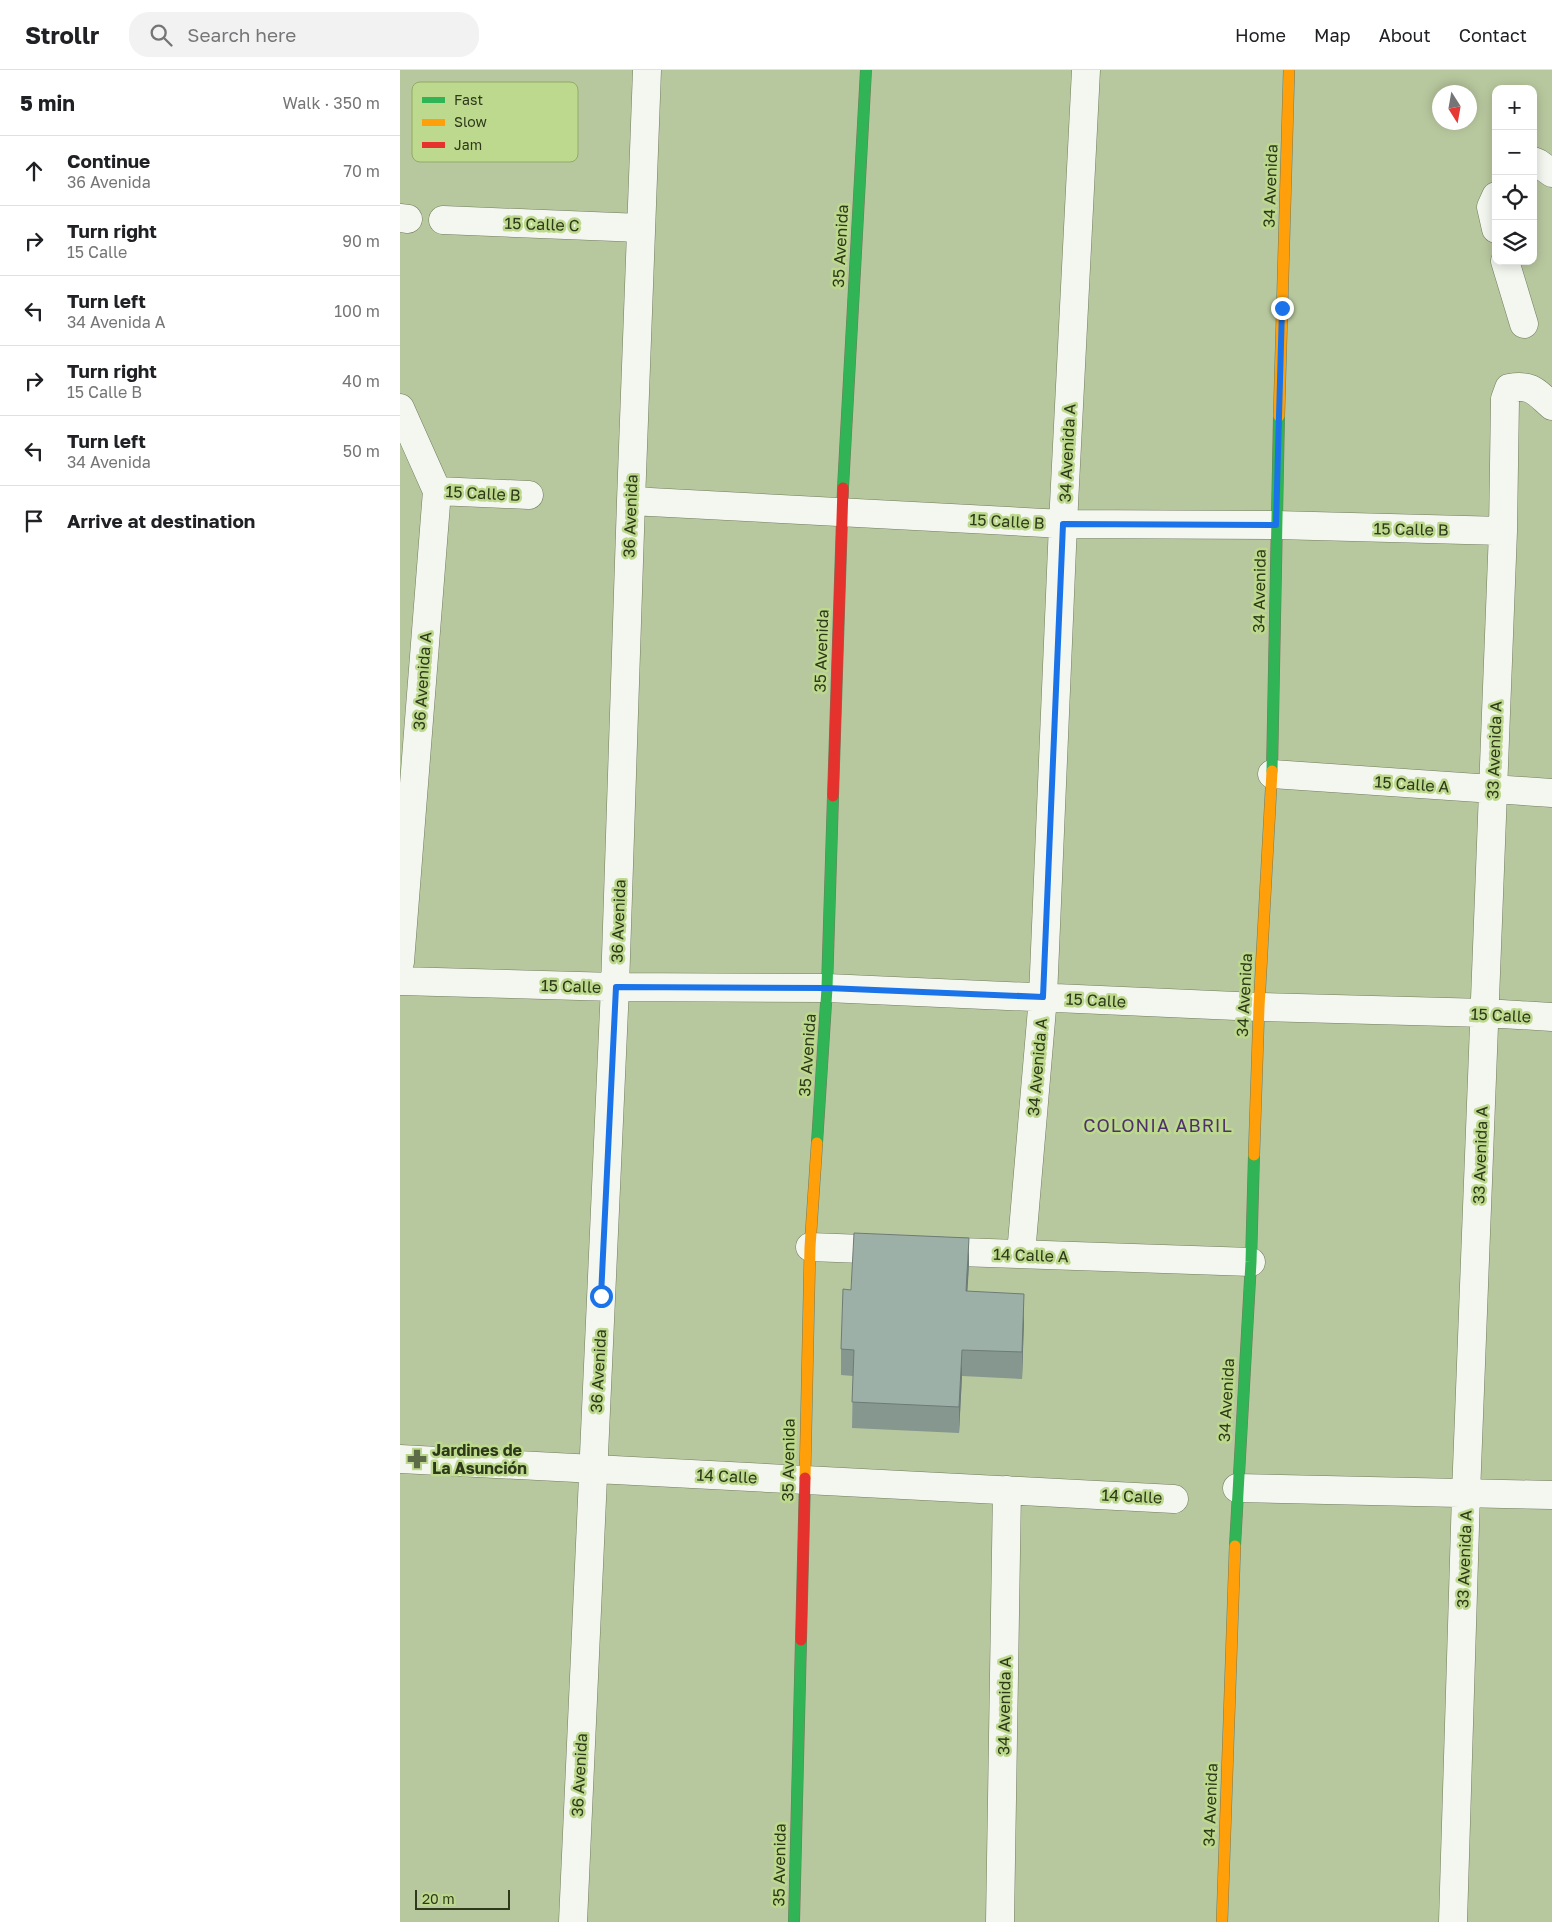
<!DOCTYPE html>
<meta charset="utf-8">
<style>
:root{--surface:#fff;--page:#f2f2f2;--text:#202124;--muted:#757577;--line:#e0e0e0}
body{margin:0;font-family:"Golos Text",sans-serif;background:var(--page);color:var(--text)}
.controls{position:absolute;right:15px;top:15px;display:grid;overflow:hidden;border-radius:10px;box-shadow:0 2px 12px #0003}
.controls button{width:45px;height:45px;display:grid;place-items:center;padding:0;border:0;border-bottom:1px solid var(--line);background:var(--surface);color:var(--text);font:25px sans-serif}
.compass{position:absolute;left:1032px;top:15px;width:45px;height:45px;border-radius:50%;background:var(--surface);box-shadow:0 2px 12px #0003;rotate:169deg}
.scale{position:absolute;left:15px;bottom:12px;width:95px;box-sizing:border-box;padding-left:5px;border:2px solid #2e391a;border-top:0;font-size:14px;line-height:18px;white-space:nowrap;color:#2e391a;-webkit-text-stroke:4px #bdd98d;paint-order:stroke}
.stop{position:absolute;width:15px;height:15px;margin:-11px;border:4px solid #1a73e8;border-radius:50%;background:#fff}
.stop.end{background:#1a73e8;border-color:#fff;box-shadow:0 1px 5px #0008}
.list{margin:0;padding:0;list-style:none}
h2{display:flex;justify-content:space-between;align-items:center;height:65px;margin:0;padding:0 20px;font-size:21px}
h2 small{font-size:16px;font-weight:400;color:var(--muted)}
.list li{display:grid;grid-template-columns:32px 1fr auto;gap:15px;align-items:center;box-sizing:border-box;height:70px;padding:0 20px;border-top:1px solid var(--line)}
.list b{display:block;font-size:19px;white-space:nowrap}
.list p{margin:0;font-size:16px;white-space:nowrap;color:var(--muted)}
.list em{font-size:16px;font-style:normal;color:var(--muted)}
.icon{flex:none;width:28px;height:28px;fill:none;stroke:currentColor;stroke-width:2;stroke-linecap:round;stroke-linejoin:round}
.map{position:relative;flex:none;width:1152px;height:1852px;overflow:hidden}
header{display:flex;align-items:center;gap:30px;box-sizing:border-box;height:70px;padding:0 25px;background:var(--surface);border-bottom:1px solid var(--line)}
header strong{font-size:24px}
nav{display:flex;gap:28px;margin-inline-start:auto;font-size:18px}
.search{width:350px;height:45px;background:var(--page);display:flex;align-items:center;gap:12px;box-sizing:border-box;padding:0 18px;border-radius:20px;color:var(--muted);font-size:19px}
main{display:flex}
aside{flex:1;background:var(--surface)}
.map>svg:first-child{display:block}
</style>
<header>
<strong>Strollr</strong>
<div class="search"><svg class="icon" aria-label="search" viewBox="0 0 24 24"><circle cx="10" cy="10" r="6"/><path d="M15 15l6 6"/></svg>Search here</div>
<nav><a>Home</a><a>Map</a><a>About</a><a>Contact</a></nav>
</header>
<main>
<aside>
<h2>5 min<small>Walk · 350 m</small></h2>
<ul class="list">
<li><svg class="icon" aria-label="ahead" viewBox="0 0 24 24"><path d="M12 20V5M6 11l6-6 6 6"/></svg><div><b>Continue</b><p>36 Avenida</p></div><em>70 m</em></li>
<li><svg class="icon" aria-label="right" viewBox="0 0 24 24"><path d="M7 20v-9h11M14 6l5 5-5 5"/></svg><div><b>Turn right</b><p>15 Calle</p></div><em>90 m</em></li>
<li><svg class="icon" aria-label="left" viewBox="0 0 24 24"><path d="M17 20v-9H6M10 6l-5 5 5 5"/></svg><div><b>Turn left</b><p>34 Avenida A</p></div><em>100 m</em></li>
<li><svg class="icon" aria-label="right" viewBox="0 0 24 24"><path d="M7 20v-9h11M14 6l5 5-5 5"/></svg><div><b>Turn right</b><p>15 Calle B</p></div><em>40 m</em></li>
<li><svg class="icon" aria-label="left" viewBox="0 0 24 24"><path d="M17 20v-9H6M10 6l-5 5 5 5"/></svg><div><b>Turn left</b><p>34 Avenida</p></div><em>50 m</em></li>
<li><svg class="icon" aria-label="arrive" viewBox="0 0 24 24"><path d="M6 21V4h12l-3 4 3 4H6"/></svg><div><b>Arrive at destination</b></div></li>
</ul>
</aside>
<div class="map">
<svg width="1152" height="1852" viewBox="0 0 1152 1852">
<rect width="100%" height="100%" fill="#b8c89e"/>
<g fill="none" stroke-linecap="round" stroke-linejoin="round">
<defs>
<path id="street" d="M 1133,91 L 1138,93 L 1152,103
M 1096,126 L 1091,137 L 1096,159
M 0,148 L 8,149
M 43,150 L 241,158
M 1105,191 L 1124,254
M 0,338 L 37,421 L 0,892
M 37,421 L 129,425
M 231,431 L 663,454 L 876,455 L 1103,461
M 872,704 L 1152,723
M 0,911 L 215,917 L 427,918 L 859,937 L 1085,943 L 1152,947
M 410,1177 L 490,1180
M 530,1181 L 851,1192
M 621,1184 L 643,927 L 663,454 L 686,0
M 0,1389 L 774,1429
M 837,1418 L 1152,1425
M 173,1852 L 215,917 L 231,431 L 247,0
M 600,1852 L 607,1420
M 1053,1852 L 1066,1424 L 1103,461 L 1105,329 L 1109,318 C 1132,314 1136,322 1152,336"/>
<path id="fast" d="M 443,418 L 466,0
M 872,701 L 879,346
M 417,1073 L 427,918 L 433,726
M 835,1476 L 851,1192 L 854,1085
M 394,1852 L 401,1570"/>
<path id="slow" d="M 879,346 L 889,0
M 854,1085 L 859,937 L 872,701
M 405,1408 L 410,1177 L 417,1073
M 822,1852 L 835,1476"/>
<path id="jam" d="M 433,726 L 443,418
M 401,1570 L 405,1408"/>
</defs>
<use href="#street" stroke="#717c5e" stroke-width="29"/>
<use href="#fast" stroke="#717c5e" stroke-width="12"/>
<use href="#slow" stroke="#717c5e" stroke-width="12"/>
<use href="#jam" stroke="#717c5e" stroke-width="12"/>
<use href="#street" stroke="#f4f7f0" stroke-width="28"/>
<use href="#fast" stroke="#30b455" stroke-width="11"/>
<use href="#slow" stroke="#ff9f0a" stroke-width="11"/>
<use href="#jam" stroke="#e5322d" stroke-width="11"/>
</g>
<path fill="#869790" d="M 569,1194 L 567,1221 L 624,1250 L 622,1309 L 562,1306 L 559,1363 L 452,1358 L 453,1306 L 441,1305 L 441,1279 Z"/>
<path fill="#6d7b76" d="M 569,1168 L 569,1194 L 566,1247 L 566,1221 Z
M 624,1224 L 624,1250 L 622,1309 L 622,1282 Z
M 562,1280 L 562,1306 L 559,1363 L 559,1337 Z"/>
<path fill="#9cb0a8" stroke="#6d7b76" d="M 454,1163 L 569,1168 L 566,1221 L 624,1224 L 622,1282 L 562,1280 L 559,1337 L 452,1332 L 454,1280 L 441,1279 L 443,1219 L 451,1220 Z"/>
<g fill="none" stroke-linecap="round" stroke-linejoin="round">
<path stroke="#1a73e8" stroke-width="6" d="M 201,1226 L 216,917 L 427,918 L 643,927 L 663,454 L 876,455 L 882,238"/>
</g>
<defs>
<symbol id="pharmacy-bare" viewBox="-9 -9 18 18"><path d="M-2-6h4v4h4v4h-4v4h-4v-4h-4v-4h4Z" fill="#5e6b48" stroke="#bdd98d" stroke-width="2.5" paint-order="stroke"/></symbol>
</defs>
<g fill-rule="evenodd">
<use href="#pharmacy-bare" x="3" y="1375" width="28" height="28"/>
</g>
<g text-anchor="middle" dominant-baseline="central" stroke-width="5" stroke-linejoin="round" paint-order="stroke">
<g font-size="16" fill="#2e391a" stroke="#bdd98d">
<text transform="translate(870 116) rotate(-88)">34 Avenida</text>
<text transform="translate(142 154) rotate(2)">15 Calle C</text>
<text transform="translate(440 176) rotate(-87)">35 Avenida</text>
<text transform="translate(667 383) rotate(-87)">34 Avenida A</text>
<text transform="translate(83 423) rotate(3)">15 Calle B</text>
<text transform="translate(230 446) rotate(-88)">36 Avenida</text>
<text transform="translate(607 451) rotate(3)">15 Calle B</text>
<text transform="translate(1011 459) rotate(1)">15 Calle B</text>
<text transform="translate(859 521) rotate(-89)">34 Avenida</text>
<text transform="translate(421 581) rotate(-88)">35 Avenida</text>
<text transform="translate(22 611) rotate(-86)">36 Avenida A</text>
<text transform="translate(1094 680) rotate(-88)">33 Avenida A</text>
<text transform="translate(1012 714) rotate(4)">15 Calle A</text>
<text transform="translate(218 851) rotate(-88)">36 Avenida</text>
<text transform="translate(171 916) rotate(2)">15 Calle</text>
<text transform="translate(844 925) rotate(-87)">34 Avenida</text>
<text transform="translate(696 930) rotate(3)">15 Calle</text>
<text transform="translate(1101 945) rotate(3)">15 Calle</text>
<text transform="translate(407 985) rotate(-86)">35 Avenida</text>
<text transform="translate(637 997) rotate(-85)">34 Avenida A</text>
<text transform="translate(1080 1085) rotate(-88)">33 Avenida A</text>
<text transform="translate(631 1185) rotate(2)">14 Calle A</text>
<text transform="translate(198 1301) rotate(-87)">36 Avenida</text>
<text transform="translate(826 1330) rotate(-87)">34 Avenida</text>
<text transform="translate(388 1390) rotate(-89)">35 Avenida</text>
<text transform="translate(327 1406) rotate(3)">14 Calle</text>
<text transform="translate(732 1426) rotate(3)">14 Calle</text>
<text transform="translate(1064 1489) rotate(-88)">33 Avenida A</text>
<text transform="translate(604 1636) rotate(-89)">34 Avenida A</text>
<text transform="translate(179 1705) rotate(-87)">36 Avenida</text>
<text transform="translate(810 1735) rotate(-88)">34 Avenida</text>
<text transform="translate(379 1795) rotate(-89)">35 Avenida</text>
</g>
<g font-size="16" font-weight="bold" fill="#2e391a" stroke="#bdd98d" text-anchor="start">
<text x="32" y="1380">Jardines de<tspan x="32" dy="18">La Asunción</tspan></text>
</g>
<g font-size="18" letter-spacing="1" fill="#4e316c" stroke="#bdd98d">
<text x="758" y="1055">COLONIA ABRIL</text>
</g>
</g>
<rect x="12" y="12" width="166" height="80" rx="8" fill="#bdd98d" stroke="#92a96a" stroke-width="1"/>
<rect x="22" y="27" width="23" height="6" fill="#30b455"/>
<rect x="22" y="49" width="23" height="7" fill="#ff9f0a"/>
<rect x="22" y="72" width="23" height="6" fill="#e5322d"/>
<g font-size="14" fill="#2e391a">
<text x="54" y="35">Fast</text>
<text x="54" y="57">Slow</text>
<text x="54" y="80">Jam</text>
</g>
</svg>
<div class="controls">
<button>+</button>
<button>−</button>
<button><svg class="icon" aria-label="locate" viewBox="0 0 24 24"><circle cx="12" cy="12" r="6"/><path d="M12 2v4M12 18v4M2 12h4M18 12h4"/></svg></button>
<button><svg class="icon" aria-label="layers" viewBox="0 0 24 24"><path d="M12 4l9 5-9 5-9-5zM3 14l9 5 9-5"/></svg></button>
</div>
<svg class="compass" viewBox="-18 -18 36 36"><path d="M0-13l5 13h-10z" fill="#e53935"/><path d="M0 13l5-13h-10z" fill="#757577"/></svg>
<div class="scale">20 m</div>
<div class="stop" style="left:201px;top:1226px"></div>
<div class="stop end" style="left:882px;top:238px"></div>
</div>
</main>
